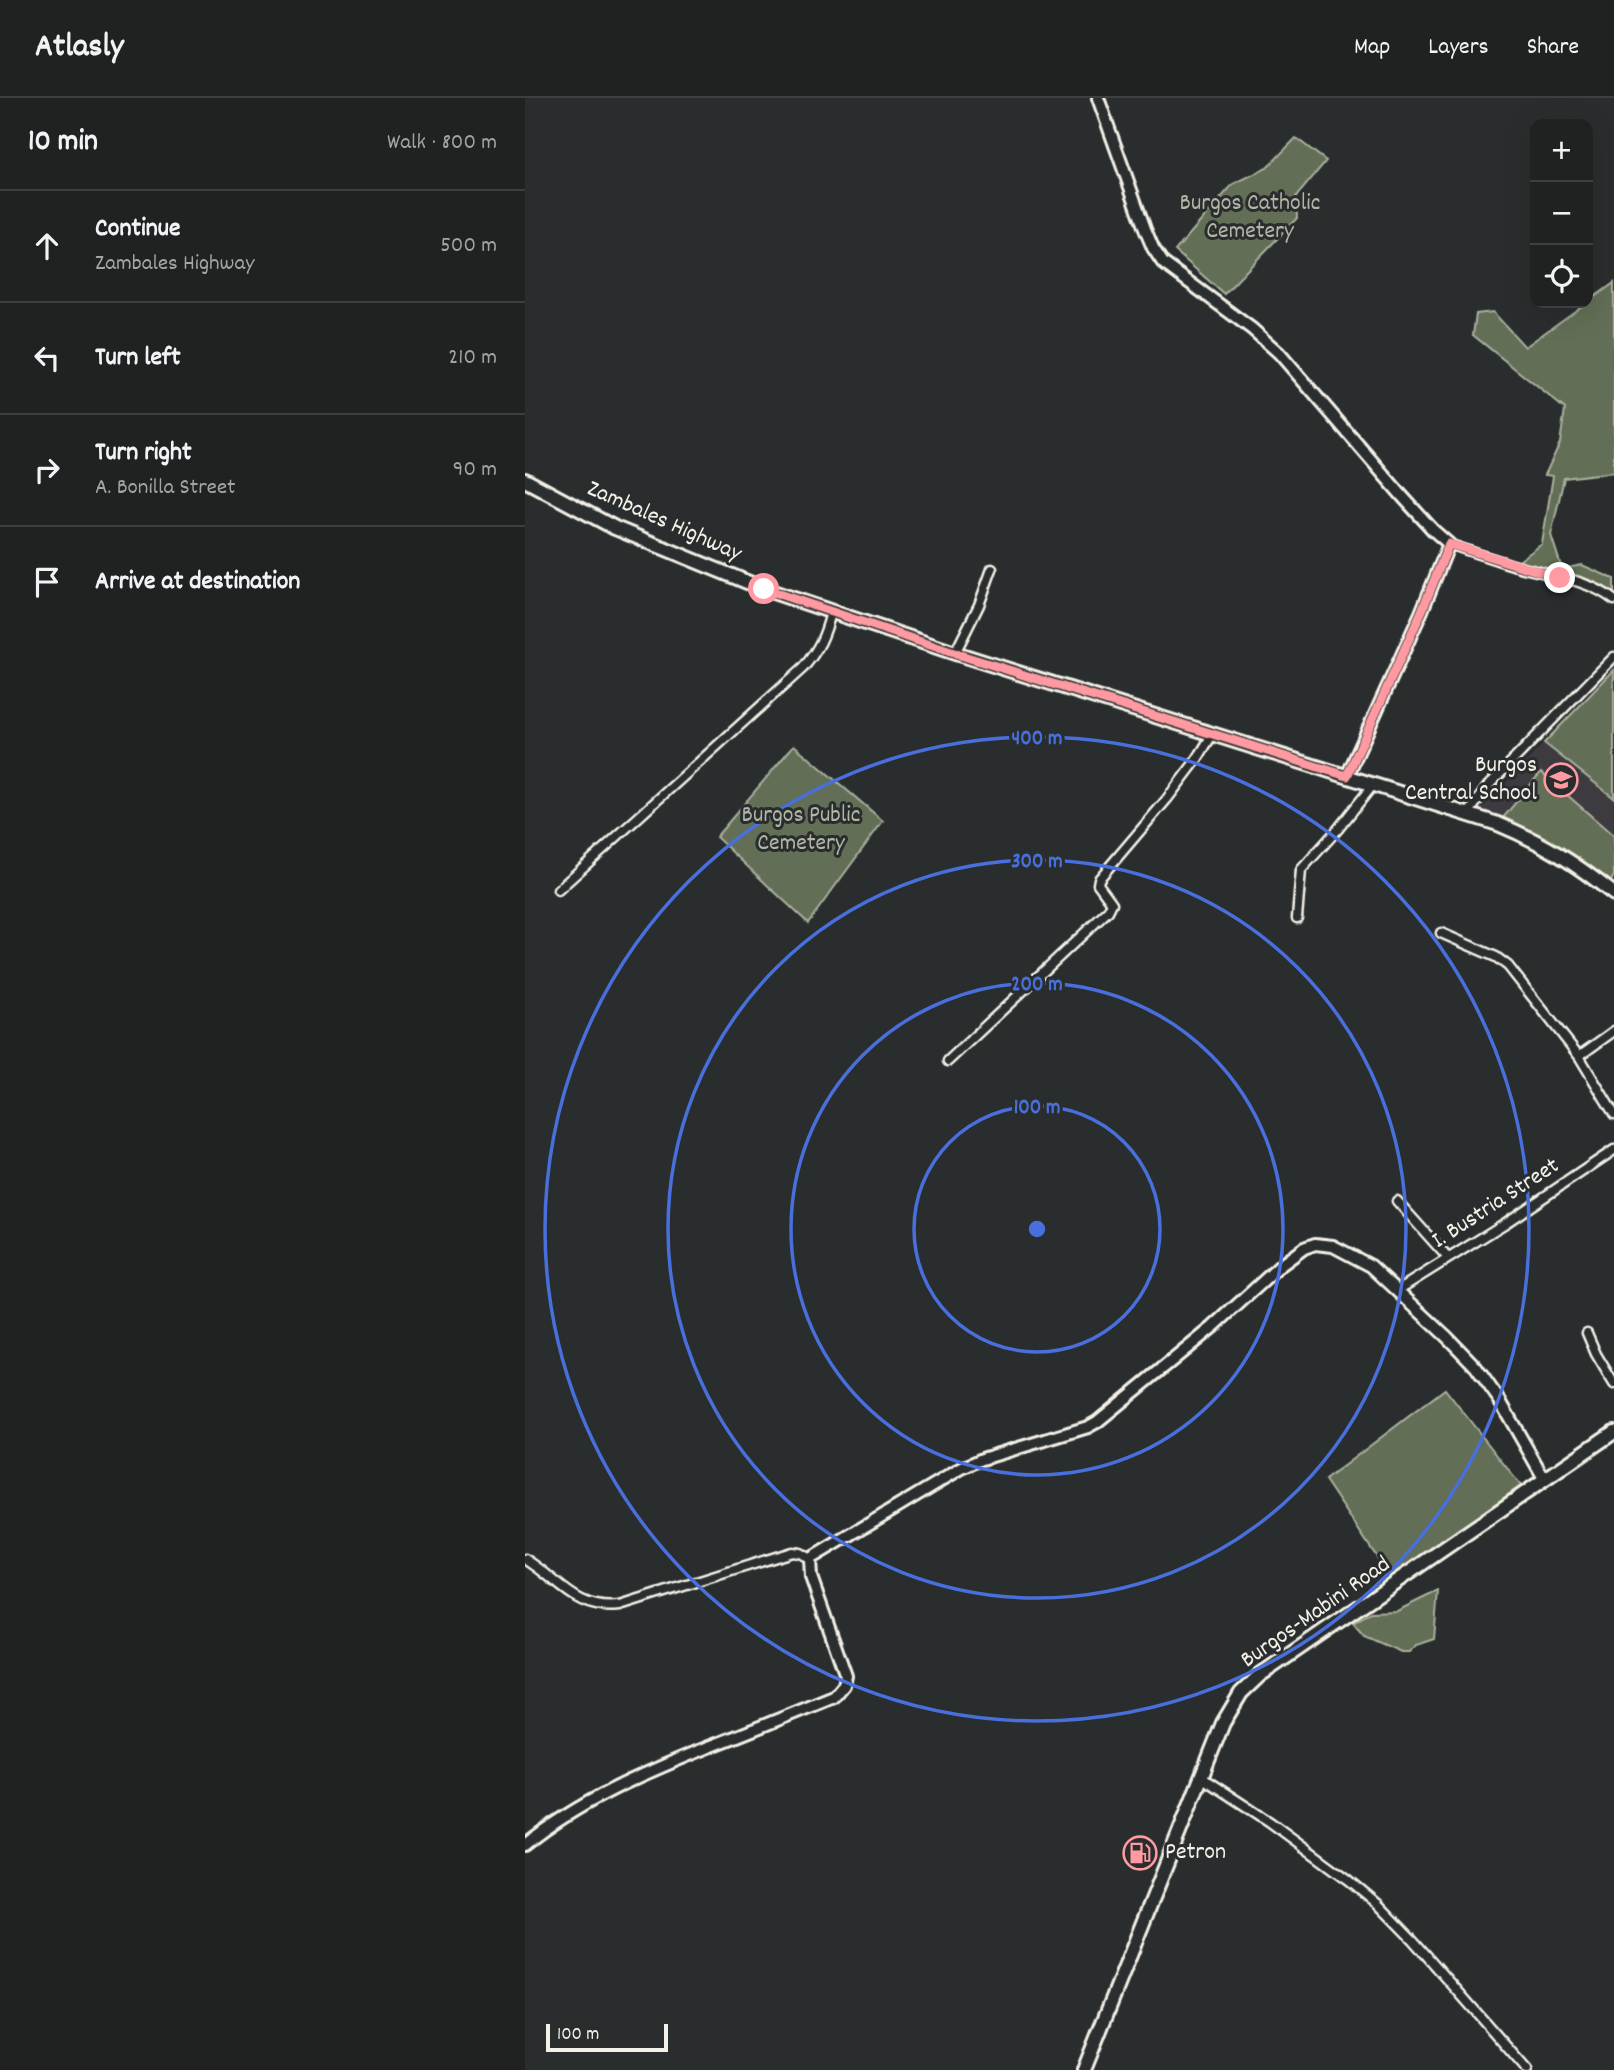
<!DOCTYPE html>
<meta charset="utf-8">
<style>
:root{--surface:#202222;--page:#282a2a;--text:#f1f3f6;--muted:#a2a4a5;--line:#3d3f40}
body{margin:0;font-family:Dekko,sans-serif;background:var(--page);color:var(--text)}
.controls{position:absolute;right:21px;top:21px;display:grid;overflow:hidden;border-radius:14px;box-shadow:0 7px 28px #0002}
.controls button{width:63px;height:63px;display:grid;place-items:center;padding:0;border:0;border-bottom:2px solid var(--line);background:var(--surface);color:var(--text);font:35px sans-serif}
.scale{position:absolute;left:21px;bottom:18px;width:122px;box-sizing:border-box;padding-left:7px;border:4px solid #f4f1e8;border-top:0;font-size:19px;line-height:24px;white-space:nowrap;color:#f4f1e8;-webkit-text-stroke:5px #2a2d2e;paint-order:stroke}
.stop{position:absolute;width:21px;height:21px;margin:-16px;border:5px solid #ff9aa2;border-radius:50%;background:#fff}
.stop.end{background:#ff9aa2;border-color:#fff;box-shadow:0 2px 7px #0008}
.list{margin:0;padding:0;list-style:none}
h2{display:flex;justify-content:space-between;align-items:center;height:91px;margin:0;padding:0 28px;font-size:30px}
h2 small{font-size:23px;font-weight:400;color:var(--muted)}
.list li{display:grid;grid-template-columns:46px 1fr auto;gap:21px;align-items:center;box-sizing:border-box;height:112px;padding:0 28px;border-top:2px solid var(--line)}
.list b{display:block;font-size:26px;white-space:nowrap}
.list p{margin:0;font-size:23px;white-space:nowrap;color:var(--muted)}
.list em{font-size:23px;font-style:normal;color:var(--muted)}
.icon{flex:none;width:38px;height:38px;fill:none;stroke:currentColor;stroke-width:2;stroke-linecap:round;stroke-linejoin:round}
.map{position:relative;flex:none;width:1089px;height:1972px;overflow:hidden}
header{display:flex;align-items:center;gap:42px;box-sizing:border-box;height:98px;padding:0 35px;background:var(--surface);border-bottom:2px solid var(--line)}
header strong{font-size:33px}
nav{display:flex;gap:38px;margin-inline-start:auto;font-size:24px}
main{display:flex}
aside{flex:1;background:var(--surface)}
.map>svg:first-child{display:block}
</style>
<header>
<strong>Atlasly</strong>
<nav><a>Map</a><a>Layers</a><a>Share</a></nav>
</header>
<main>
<aside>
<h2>10 min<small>Walk · 800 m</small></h2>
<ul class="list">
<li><svg class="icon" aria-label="ahead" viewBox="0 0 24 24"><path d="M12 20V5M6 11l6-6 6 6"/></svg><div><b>Continue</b><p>Zambales Highway</p></div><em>500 m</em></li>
<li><svg class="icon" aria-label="left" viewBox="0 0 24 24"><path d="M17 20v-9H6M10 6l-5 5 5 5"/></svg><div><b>Turn left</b></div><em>210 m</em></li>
<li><svg class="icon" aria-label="right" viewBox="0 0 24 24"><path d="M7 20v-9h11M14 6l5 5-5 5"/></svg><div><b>Turn right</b><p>A. Bonilla Street</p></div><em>90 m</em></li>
<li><svg class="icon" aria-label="arrive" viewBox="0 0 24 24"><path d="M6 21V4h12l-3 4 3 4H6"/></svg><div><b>Arrive at destination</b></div></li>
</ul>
</aside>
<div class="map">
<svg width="1089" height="1972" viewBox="0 0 1089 1972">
<rect width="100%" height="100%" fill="#2a2d2e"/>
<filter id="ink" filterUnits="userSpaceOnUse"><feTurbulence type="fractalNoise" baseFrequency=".0143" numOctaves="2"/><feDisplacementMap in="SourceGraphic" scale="14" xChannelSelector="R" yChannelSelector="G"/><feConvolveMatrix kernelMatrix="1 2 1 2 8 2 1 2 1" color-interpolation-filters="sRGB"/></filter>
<g filter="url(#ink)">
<path fill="#3d3b40" d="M 1089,572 L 1089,787 L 1045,755 L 1004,731 L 954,713 Z"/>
<path fill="#626e55" stroke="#abb09e" stroke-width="2" d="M 771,40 L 801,63 L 771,99 L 772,120 L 699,196 L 650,153 L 708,86 L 742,70 Z
M 1089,185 L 1089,374 L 1039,380 L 1026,437 L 1037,471 L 1057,467 L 1089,481 L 1089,501 L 1039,478 L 1038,474 L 1037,478 L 991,465 L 1017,446 L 1028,378 L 1020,377 L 1035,345 L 1040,311 L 948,237 L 951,216 L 968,214 L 1000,249 Z
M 1089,572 L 1089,700 L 1019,645 Z
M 269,647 L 358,723 L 283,825 L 191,739 Z
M 1016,674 L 1089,738 L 1089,778 L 1085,784 C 1050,759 1017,736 977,721 Z
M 920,1291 L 996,1388 L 866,1480 L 800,1382 Z
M 913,1493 L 909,1541 L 891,1547 L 884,1554 L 876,1554 L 839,1538 L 828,1525 L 846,1514 L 872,1513 Z"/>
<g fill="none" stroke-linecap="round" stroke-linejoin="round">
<defs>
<path id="street" d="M 924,446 C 946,454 969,461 991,468 C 1023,477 1063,481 1089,502
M 430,555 L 454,507 L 467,471
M 943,716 L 963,688 L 1089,559
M 33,792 L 278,570 C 294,551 300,538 306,514
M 772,820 L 776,772 L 813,731 L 848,687
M 916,835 L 971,859 L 983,868 L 1054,958 L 1089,1016
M 1054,958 L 1089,933
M 423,963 L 583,813 L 587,805 L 573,786 L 574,781 L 642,701 L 673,660 L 687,637
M 872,1103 L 923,1160
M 873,1192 L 982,1124 L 1089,1052
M 1062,1235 L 1071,1256 L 1089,1286
M 0,1461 C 35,1482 50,1513 95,1508 L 267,1454 L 275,1455 L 285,1461
M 676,1679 L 745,1724 L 824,1782 L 853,1806 L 888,1842 L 1002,1972"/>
<path id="secondary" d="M 573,0 L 620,131 L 628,150 L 638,165 L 727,231 L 754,255 L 878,399 L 908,432 L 924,446 L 896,515 L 822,678
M 0,1747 C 54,1703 119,1675 184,1649 C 226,1633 267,1616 309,1599 L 319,1587 L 321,1578 L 286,1479 L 285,1461 L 437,1370 L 457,1361 L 563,1329 L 572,1324 L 688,1229 L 756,1167 L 779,1150 L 790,1146 L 808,1148 L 846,1168 L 922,1239 L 951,1269 L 975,1303 L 1020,1382"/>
<path id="primary" d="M 0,382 L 90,430 L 239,491 L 430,555 L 973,726 C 1019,745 1050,765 1089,796
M 559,1972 L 698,1625 L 716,1595 L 735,1577 L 1089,1334"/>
</defs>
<use href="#street" stroke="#f4f1e8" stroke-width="13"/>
<use href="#secondary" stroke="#f4f1e8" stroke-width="16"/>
<use href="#primary" stroke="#f4f1e8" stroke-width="18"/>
<use href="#street" stroke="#2a2d2e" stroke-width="8"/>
<use href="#secondary" stroke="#2a2d2e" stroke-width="10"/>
<use href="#primary" stroke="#2a2d2e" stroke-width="12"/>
</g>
</g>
<g fill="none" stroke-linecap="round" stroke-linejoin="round" filter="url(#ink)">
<path stroke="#ff9aa2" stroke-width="9" d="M 239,491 L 432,556 L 822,678 L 896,515 L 924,446 L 1035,480"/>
</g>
<g fill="none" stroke="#486fdb" stroke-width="3.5">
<circle cx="512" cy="1131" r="123"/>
<circle cx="512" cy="1131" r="246"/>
<circle cx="512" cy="1131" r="369"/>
<circle cx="512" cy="1131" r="492"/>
</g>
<defs>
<symbol id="school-ring" viewBox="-11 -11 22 22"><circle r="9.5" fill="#2a2d2e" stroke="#ff9aa2" stroke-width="1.5"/><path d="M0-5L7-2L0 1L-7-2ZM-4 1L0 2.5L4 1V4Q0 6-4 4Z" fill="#ff9aa2"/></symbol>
<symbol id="fuel-ring" viewBox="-11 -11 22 22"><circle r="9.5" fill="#2a2d2e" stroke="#ff9aa2" stroke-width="1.5"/><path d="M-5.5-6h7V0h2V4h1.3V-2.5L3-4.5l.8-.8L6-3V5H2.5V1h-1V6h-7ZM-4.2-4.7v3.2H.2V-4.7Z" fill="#ff9aa2"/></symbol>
</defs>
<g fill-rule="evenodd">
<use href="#school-ring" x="1017" y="663" width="38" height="38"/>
<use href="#fuel-ring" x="596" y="1736" width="38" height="38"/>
</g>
<g text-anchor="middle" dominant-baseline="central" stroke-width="6" stroke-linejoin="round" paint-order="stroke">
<g font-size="24" fill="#b2b6a6" stroke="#2a2d2e">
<text x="725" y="106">Burgos Catholic<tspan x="725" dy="28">Cemetery</tspan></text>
<text x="276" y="718">Burgos Public<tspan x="276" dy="28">Cemetery</tspan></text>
</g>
<g font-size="24" fill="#f4f1e8" stroke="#2a2d2e">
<text transform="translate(139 424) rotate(24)">Zambales Highway</text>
<text transform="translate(971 1106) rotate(-33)">I. Bustria Street</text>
<text transform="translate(791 1515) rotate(-35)">Burgos-Mabini Road</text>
</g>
<g font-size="24" fill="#f4f1e8" stroke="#2a2d2e" text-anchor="end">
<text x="1012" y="668">Burgos<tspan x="1012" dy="28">Central School</tspan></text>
<text x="640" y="1755" text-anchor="start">Petron</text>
</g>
</g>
<circle cx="512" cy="1131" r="10" fill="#486fdb" stroke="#2a2d2e" stroke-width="3.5"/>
<g font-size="21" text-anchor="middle" font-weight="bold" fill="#486fdb" stroke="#2a2d2e" stroke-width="6" stroke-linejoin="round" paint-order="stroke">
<text x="512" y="646">400 m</text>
<text x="512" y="769">300 m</text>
<text x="512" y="892">200 m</text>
<text x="512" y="1015">100 m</text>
</g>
</svg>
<div class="controls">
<button>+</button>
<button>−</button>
<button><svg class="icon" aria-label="locate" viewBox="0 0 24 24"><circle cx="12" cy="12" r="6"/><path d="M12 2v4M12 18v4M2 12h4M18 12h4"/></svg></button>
</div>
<div class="scale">100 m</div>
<div class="stop" style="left:239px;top:491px"></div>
<div class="stop end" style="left:1035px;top:480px"></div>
</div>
</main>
